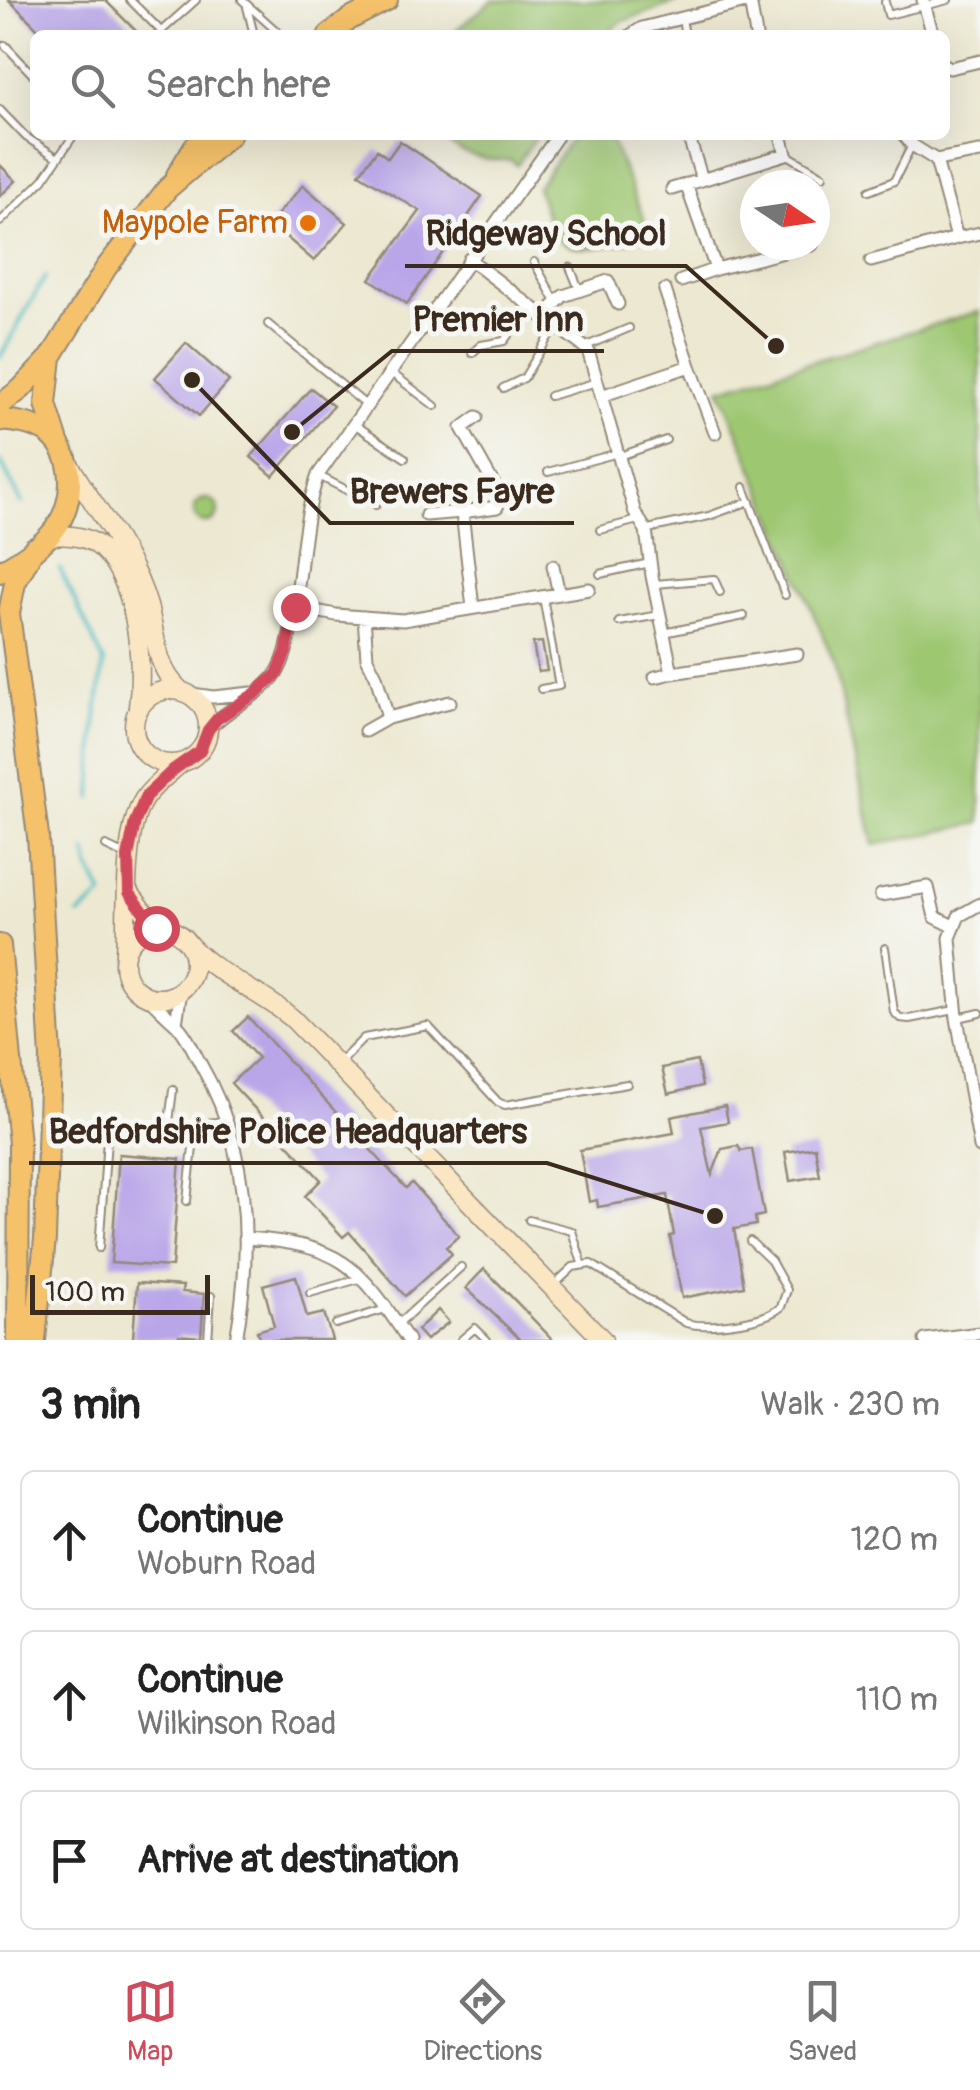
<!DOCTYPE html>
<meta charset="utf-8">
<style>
:root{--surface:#fff;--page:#f6f6f6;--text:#222;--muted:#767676;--line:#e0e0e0;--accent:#d1495b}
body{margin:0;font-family:Pangolin,sans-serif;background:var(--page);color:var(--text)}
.compass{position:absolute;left:740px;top:170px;width:90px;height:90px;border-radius:50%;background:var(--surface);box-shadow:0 10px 40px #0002;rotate:103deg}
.scale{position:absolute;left:30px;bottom:25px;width:180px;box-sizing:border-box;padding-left:10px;border:5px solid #3b2a1e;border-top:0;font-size:28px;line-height:35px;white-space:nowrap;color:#3b2a1e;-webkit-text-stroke:8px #f6f6f2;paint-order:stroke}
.stop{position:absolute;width:30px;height:30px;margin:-22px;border:8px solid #d1495b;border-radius:50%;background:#fff}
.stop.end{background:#d1495b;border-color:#fff;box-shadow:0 2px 10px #0008}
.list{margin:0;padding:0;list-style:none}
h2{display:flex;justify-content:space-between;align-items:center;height:130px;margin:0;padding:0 40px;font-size:42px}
h2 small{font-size:32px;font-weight:400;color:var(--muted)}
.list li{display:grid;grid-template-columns:65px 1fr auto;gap:30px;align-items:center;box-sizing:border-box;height:140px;margin:0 20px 20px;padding:0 20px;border:2px solid var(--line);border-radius:15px}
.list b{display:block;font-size:38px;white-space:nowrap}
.list p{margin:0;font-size:32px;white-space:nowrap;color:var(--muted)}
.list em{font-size:32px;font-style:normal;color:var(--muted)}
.icon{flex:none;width:55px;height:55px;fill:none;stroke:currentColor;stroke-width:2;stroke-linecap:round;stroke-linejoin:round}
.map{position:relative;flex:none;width:980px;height:1340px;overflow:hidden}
.search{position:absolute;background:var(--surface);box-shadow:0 10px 40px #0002;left:30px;right:30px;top:30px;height:110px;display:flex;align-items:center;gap:25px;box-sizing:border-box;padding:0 35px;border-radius:15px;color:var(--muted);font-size:38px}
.sheet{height:610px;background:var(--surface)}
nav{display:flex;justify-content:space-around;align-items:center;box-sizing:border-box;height:140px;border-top:2px solid var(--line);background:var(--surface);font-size:28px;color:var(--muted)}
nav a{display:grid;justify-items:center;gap:5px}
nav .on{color:var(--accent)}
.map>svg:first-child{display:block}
</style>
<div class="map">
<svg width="980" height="1340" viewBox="0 0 980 1340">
<rect width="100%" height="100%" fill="#f6f6f2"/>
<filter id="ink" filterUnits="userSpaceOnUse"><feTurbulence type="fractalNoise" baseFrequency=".01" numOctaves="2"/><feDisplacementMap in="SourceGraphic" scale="20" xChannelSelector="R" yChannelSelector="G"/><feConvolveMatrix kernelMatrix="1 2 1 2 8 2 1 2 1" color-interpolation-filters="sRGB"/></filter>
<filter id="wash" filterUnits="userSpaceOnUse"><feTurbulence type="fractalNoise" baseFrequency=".0048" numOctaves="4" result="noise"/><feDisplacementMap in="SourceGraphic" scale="40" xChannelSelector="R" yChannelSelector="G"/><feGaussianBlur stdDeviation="2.25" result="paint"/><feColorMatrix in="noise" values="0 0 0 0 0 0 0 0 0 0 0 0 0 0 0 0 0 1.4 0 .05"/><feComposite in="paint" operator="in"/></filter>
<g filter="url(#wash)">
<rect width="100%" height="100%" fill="#ece8d1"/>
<path fill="#9ec772" stroke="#6c7848" stroke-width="2.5" d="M 493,0 L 683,0 L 620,22 L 606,35 L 450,35 Z
M 438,135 L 537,135 L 517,165 L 511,160 C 483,161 459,155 438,135 Z
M 574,135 L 609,135 L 651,236 C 624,241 572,262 554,233 C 546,219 542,202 537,187 Z
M 980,311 L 980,823 L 874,845 L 834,663 L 720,389 Z
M194 511a12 12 0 1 1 24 0a12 12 0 1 1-24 0Z"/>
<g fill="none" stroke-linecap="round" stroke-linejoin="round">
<path stroke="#4cbbc2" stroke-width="4" d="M 0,357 L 45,277
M 0,461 L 22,503
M 60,569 L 104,662 L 96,718 L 92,798
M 79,915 L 103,895 L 89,866 L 86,851"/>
</g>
<g id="blocks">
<path fill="#b9a6e9" d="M 9,0 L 105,0 L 140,35 L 44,35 Z
M 400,141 L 482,196 L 407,304 L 370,279 L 420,211 L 359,174 L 377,150 L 388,158 Z
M 0,165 L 16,181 L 0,196 Z
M 303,185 L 347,223 L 314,261 L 270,223 Z
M 186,343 L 229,381 L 199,416 L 155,378 Z
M 311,388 L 333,406 L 273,476 L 251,457 Z
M 542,642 L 547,671 L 538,672 L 533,643 Z
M 248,1017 L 406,1188 L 412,1183 L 459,1236 L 446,1247 L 452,1254 L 405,1296 L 349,1232 L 343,1237 L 305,1196 L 321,1180 L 231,1083 L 258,1058 L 233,1031 Z
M 697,1061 L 702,1086 L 668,1094 L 662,1068 Z
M 725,1106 L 728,1122 L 701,1127 L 712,1175 L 722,1149 L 738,1146 L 741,1151 L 752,1149 L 764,1215 L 755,1217 L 756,1225 L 734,1229 L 744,1286 L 682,1298 L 670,1236 L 674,1235 L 667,1195 L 598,1207 L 597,1200 L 589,1202 L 580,1150 L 674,1133 L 671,1117 Z
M 815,1147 L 820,1176 L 790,1181 L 785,1152 Z
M 119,1154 L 180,1159 L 172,1267 L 111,1263 Z
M 484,1269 L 502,1287 L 553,1340 L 521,1340 L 466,1288 Z
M 296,1276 L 307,1317 L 324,1313 L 332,1340 L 260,1340 L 257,1331 L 274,1326 L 263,1285 Z
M 137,1283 L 183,1286 L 182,1292 L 204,1294 L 201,1337 L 179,1335 L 179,1340 L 133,1338 Z
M 438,1310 L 449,1322 L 426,1340 L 417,1330 Z"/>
</g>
</g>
<g filter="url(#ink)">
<use href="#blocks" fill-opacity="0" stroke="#948978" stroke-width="2.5"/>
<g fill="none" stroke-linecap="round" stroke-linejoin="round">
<defs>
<path id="service" d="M 130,0 L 161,31
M 242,0 L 281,35
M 885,2 L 888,15 L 948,0
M 247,7 L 254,35
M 682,19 L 685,35
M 157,35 L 196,0
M 5,45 L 35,77
M 0,110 L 26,137 L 58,158
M 786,154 L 823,176
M 869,191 L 894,181 L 912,145
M 0,222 L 43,180 L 74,135
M 534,262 L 556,302
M 570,267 L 579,289
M 268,324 L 366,405
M 584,347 L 629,328
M 472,353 L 481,345 L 504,341 L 529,307
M 390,372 L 435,406
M 503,388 L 524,378 L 555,326
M 550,396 L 597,382
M 354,424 L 405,458
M 620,456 L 666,440
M 548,472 L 618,453
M 319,476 L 376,505
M 744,487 L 785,595
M 648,529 L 709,516 L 750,501
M 600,530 L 638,520
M 600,574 L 650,563
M 655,584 L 714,579 L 720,592
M 619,622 L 660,615
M 664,633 L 744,616
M 541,689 L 559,686 L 543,597
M 106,846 L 127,856
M 885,948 L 894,1012 L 900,1018 L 909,1019 L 955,1010
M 958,1018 L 980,1013
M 339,1063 L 364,1038 L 428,1026 L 498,1102 L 505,1105 L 627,1084
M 167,1138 L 173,1090
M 187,1201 L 195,1130
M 529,1220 L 572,1231 L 582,1263
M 99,1248 L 107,1140 L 114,1135 L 173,1139 L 207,1123 L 226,1121
M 555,1284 L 573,1267 L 591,1264 L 686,1323 C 708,1329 764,1322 781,1307 L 787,1290 L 771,1261 L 750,1241
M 310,1293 L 362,1278
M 336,1324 L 386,1309
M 398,1324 L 461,1267
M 208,1340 L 211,1296
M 461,1340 L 475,1328 L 487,1340"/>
<path id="minor" d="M 923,0 L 933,35
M 750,1 L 756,35
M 631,35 L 642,28 L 754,0
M 945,65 L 950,68 L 980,61
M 688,135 L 702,179
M 936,160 L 980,152
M 686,184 L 716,269
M 672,189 L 786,154 L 781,135
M 957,238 L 980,233
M 469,259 L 588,350 L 635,513 L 646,530 L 652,576 L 672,673 L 797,654
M 871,261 L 957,238 L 936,160 L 912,145 L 904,135
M 681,281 L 716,269 L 812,245
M 665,290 L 690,366
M 543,317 L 563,296 L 608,281 L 618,304
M 601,396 L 690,366 L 715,433
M 426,515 L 462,512
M 553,566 L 559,594
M 295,607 L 336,615 L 403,620 L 589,589
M 473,608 L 462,512 L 497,507 L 501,497 L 462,428 L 477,417
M 364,617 L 367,658 L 376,676 L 388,718 L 450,702
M 655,677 L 672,673
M 185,693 L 213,697 L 252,693
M 208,730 C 228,706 262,697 278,671 C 287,655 289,637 293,619 C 302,572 302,521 318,475 L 558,135
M 365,731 L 388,718
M 881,895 L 928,887 L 935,917 L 953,926
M 980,904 L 959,916 L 950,938 L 957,1018 L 980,1147
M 148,997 C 157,1006 166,1015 175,1023 C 186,1033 193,1050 200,1063 C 249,1147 253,1246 236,1340
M 176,1024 L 181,990
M 246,1238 C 339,1245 358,1263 408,1340
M 925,1340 L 980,1333"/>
<path id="secondary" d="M 69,464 C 96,510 133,554 148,606 C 157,638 155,668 181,691
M 50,536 C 66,535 82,535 96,544 C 137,574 144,662 138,707
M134 727a37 37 0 1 1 74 0a37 37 0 1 1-74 0Z
M 129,892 L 147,915 L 166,929
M124 963a35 35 0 1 1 70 0a35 35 0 1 1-70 0Z
M 188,944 C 219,977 259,990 293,1019 L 603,1340
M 125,952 C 128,912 122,827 146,796 C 155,784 170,773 181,763"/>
<path id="trunk" d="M 329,35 L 350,19 L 387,0
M 177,175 L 194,147 L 208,135
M 51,357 L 46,404 L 58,442
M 0,405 L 21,389 L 51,357 L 106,268 L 167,189 L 230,135
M 0,420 C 16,421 31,423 45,431 C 77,452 76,501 55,529 C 42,547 18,561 0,572
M 34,548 L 15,583 L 9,613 L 38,836 L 51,1058 L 45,1239 L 35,1340
M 0,945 L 19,1144 L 18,1340"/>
</defs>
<use href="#service" stroke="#948978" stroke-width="10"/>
<use href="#minor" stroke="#948978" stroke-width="15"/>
<use href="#secondary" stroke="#948978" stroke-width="21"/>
<use href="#trunk" stroke="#948978" stroke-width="24"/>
<use href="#service" stroke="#fff" stroke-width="6"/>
<use href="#minor" stroke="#fff" stroke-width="11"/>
<use href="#secondary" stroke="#fbe6c4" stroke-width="18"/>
<use href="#trunk" stroke="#f5c16b" stroke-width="20"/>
</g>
</g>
<g fill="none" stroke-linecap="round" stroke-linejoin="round" filter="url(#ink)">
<path stroke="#d1495b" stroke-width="12" d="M 156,928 L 166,928 L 146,915 L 129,892 L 128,857 L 135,822 L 146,796 L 173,770 L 200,751 L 208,730 L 217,719 L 256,693 L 277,674 L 286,652 L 295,607"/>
</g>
<circle fill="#e8710a" stroke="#f6f6f2" stroke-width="4" cx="308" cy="223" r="10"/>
<g text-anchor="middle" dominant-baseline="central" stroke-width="10" stroke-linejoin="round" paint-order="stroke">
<g font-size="32" fill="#c56008" stroke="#f6f6f2" text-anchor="end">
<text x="288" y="223">Maypole Farm</text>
</g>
</g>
<path fill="none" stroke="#3b2a1e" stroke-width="4" d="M776 346L686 266H405M292 432L392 351H604M192 380L330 523H574M715 1216L547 1163H29"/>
<g fill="#3b2a1e" stroke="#f6f6f2" stroke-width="4">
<circle cx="776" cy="346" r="10"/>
<circle cx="292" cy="432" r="10"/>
<circle cx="192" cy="380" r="10"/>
<circle cx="715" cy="1216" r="10"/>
</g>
<g font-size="35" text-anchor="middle" font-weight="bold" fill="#3b2a1e" stroke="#f6f6f2" stroke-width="10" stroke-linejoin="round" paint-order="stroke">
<text x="546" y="245">Ridgeway School</text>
<text x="498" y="331">Premier Inn</text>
<text x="452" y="503">Brewers Fayre</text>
<text x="288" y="1143">Bedfordshire Police Headquarters</text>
</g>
</svg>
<svg class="compass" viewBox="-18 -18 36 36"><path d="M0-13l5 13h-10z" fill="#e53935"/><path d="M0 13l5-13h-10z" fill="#767676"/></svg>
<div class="scale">100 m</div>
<div class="stop" style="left:156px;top:928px"></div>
<div class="stop end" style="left:295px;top:607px"></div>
<div class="search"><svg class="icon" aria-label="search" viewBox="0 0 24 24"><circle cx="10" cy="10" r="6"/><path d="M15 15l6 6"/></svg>Search here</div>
</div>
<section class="sheet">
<h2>3 min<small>Walk · 230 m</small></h2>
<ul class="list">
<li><svg class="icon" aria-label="ahead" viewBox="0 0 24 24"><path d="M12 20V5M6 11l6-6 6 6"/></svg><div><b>Continue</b><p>Woburn Road</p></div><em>120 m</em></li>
<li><svg class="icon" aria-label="ahead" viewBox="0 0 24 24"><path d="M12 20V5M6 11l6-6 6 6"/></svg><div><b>Continue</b><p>Wilkinson Road</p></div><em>110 m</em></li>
<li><svg class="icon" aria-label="arrive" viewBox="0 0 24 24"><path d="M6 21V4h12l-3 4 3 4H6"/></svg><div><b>Arrive at destination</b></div></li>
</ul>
</section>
<nav>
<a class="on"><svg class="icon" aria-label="map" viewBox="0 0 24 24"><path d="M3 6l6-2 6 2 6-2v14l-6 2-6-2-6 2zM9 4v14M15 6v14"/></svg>Map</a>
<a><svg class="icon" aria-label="directions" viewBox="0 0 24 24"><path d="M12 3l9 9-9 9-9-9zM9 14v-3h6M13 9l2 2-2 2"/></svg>Directions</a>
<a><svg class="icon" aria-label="saved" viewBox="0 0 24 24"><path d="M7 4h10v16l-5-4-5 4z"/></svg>Saved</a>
</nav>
